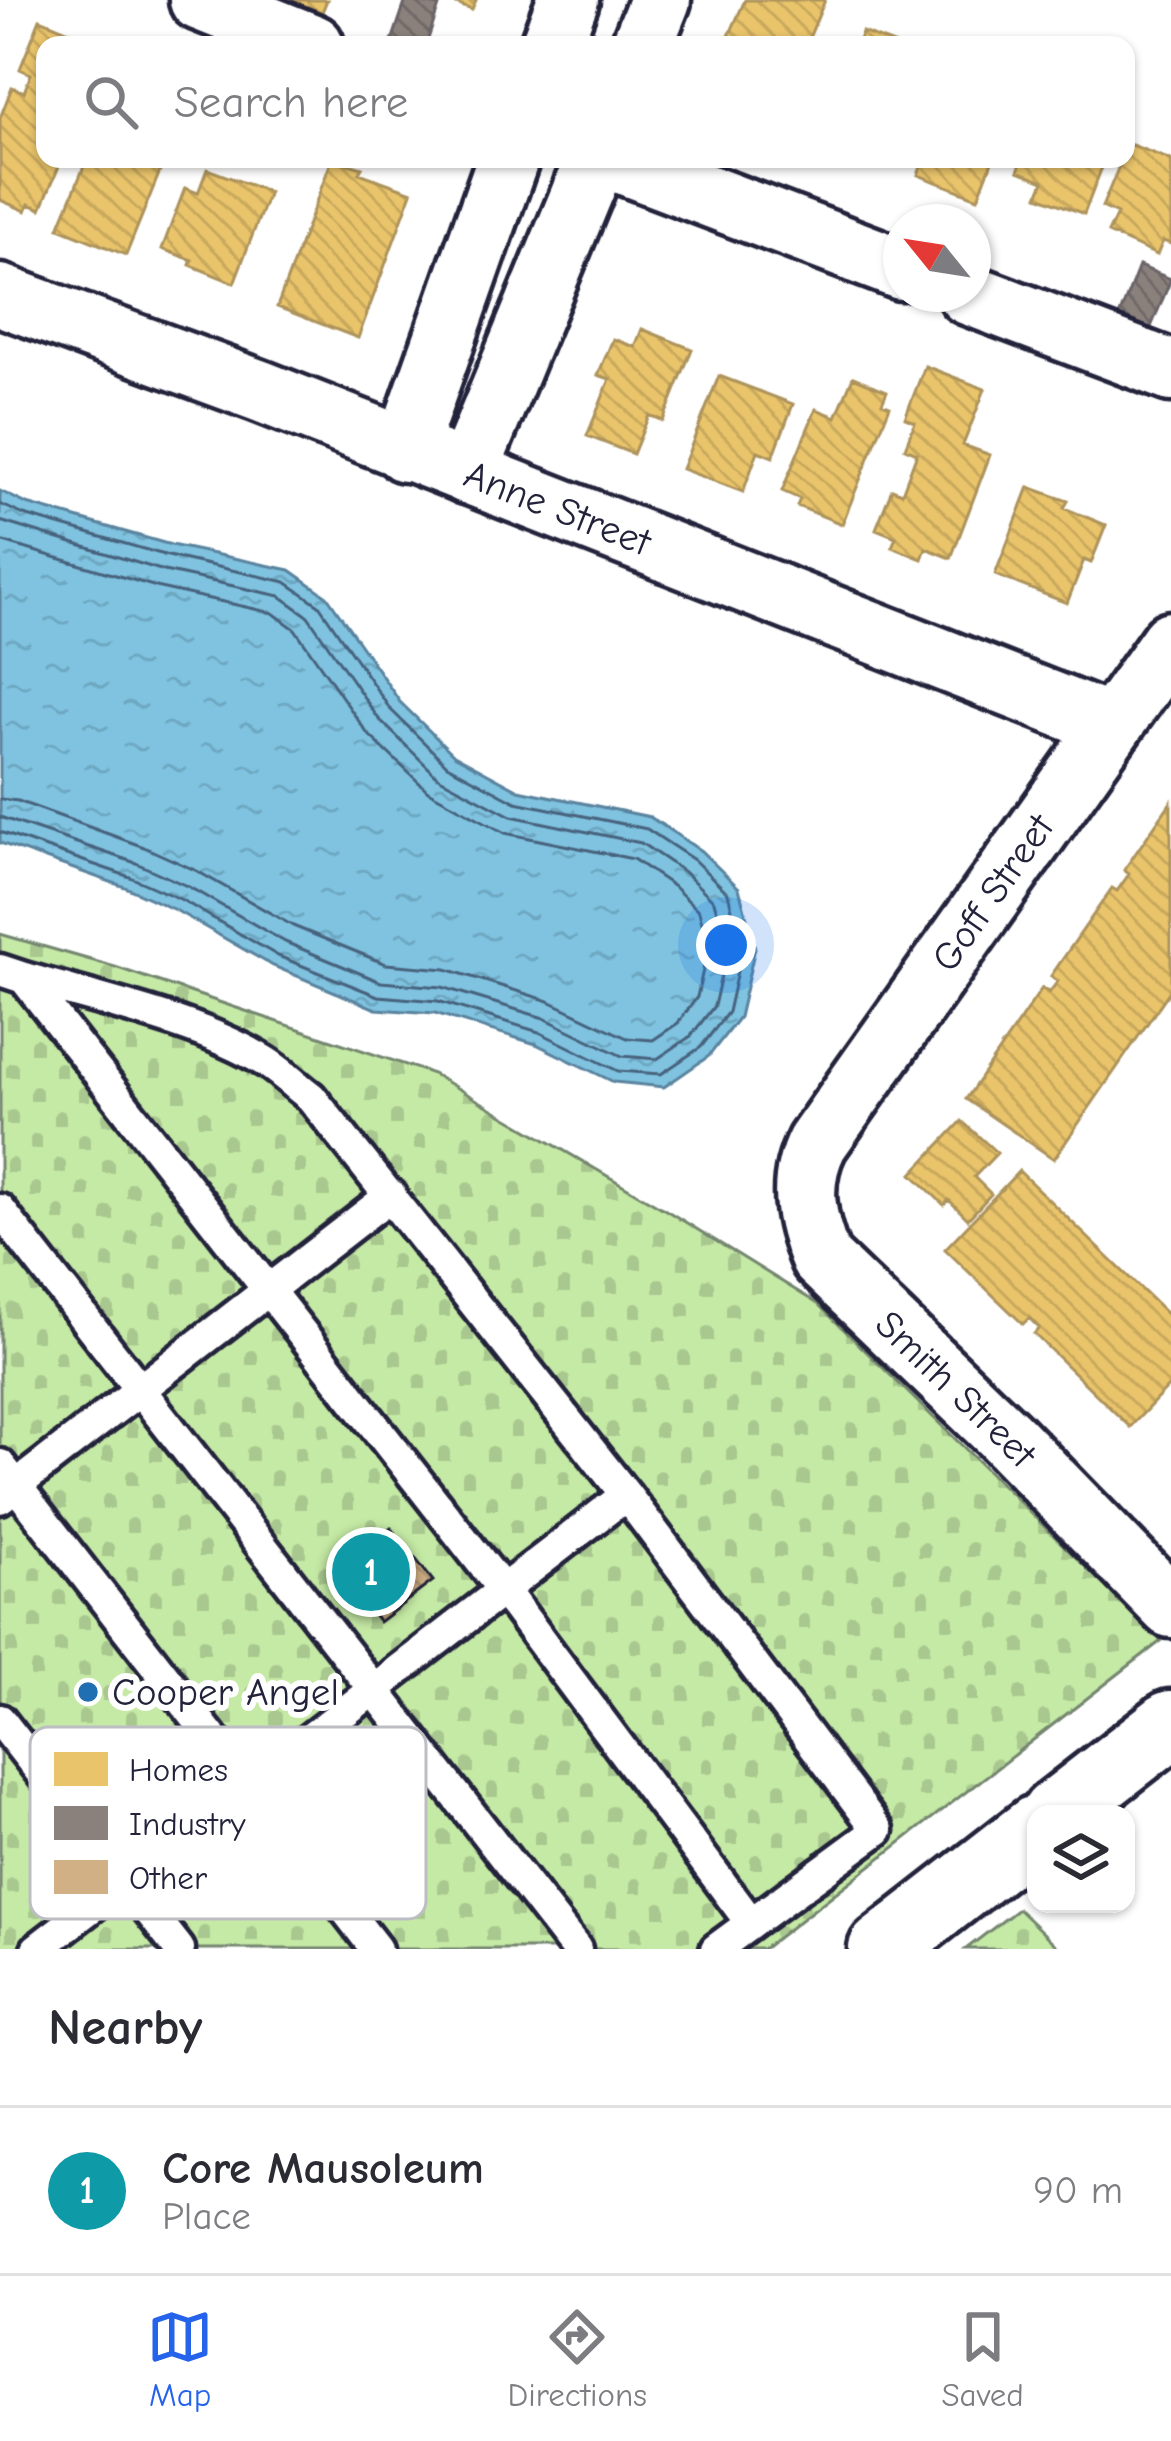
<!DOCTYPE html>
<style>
:root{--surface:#fff;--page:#f2f2f3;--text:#2b2b33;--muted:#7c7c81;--line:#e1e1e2;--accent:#2563eb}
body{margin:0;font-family:"Comic Neue",sans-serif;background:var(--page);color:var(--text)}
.controls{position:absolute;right:36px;bottom:36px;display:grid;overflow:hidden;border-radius:24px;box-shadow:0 3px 9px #0004}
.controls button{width:108px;height:108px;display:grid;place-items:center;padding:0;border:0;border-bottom:3px solid var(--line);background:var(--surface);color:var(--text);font:60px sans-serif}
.compass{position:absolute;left:883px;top:204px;width:108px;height:108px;border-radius:50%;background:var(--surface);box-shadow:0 3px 9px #0004;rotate:300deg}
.you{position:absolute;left:726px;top:945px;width:42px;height:42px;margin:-30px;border:9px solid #fff;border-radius:50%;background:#1a73e8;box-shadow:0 0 0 18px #1a73e833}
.badge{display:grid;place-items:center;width:78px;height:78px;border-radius:50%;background:var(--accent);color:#fff;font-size:39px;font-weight:700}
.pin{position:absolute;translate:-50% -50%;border:6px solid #fff;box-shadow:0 3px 12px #0006}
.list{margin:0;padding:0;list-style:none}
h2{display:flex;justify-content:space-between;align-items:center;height:156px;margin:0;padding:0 48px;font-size:51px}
h2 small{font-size:39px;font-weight:400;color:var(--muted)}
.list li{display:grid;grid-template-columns:78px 1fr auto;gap:36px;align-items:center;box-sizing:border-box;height:168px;padding:0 48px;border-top:3px solid var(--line)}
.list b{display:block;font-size:45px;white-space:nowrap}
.list p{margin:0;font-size:39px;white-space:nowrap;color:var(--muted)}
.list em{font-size:39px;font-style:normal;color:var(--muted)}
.icon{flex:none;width:66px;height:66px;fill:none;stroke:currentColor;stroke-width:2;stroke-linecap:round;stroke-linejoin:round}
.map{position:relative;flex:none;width:1171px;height:1949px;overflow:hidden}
.search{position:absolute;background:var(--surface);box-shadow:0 3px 9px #0004;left:36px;right:36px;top:36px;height:132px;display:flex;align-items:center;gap:30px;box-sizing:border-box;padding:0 42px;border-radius:24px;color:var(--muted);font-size:45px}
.sheet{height:324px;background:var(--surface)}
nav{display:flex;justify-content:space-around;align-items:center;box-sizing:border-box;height:168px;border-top:3px solid var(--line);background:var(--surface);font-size:33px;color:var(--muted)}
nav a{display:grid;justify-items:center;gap:6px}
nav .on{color:var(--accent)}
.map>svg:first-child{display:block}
</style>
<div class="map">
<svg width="1171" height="1949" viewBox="0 0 1171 1949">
<defs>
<pattern id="cemetery-stones" width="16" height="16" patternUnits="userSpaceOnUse" patternTransform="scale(3)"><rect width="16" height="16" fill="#c5eaa5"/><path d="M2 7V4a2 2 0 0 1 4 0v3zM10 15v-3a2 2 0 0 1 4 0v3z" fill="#a9c88f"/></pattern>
<pattern id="water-ripples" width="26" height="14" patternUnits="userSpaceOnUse" patternTransform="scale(3)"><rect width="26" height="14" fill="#7fc3e0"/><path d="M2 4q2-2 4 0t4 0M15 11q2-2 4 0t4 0" fill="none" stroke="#6da7c1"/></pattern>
<pattern id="homes-back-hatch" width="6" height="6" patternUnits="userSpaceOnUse" patternTransform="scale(3)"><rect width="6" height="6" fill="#e9c46a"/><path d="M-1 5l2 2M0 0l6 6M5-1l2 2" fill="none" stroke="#c8a85d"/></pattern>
<pattern id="industry-back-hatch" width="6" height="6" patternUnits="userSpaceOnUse" patternTransform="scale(3)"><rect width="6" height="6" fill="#8a817c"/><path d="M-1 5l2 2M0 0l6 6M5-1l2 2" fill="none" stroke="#706967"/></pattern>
<pattern id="building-back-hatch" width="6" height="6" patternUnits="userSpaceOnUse" patternTransform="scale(3)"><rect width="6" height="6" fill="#d0b084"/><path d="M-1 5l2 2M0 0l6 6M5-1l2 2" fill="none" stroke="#b29773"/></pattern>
</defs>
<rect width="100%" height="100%" fill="#fff"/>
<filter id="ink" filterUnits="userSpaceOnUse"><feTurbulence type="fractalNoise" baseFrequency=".00833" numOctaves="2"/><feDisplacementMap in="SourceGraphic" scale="24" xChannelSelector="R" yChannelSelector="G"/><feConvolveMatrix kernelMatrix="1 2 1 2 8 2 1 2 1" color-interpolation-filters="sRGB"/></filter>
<g filter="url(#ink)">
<path fill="url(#cemetery-stones)" stroke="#748670" stroke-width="3" d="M 0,934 L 115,967 L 433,1074 L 669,1212 L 818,1304 L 1161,1641 L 763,1949 L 0,1949 Z
M 1018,1909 L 1060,1949 L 966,1949 Z"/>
<path fill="url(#water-ripples)" stroke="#5a839e" stroke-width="3" d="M 0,491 L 27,504 L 171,545 L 290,570 L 327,596 L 400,702 L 454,755 L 519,790 L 650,817 L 701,851 L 739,888 L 755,948 L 739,1017 L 709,1056 L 664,1087 L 614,1082 L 536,1044 L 435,1013 L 376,1009 L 273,966 L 177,911 L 125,887 L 0,843 Z"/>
<path fill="url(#homes-back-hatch)" stroke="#ad935c" stroke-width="3" d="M 290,0 L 327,0 L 322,12 Z
M 446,0 L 476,0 L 472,10 Z
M 745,0 L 825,0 L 806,45 L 725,45 Z
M 40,19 L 96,42 L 95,45 L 45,45 L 45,159 L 62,159 L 41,209 L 29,204 L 26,211 L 0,200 L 0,118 L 12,87 L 24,92 L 31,74 L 20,69 Z
M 862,32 L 896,45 L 857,45 Z
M 1129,144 L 1171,160 L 1171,244 L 1163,241 L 1157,255 L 1108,233 L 1117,214 L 1102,207 L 1122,159 L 1126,159 Z
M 87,159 L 165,159 L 126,255 L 59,228 Z
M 332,159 L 362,168 L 359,173 L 412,192 L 358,338 L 277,307 Z
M 924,159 L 993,159 L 978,198 L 918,175 Z
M 1023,159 L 1105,159 L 1084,214 L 1038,196 L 1044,181 L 1018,171 Z
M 207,169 L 269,192 L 234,283 L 190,265 L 192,260 L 162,249 L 185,188 L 198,193 Z
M 642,329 L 692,349 L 663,421 L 649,415 L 633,454 L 587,436 L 610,379 L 598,375 L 613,339 L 635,347 Z
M 925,366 L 985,389 L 963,445 L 990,455 L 951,558 L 926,548 L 922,559 L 892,547 L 896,537 L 876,529 L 892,489 L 902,493 L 917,453 L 905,448 L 915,422 L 905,418 Z
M 719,376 L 793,404 L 773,457 L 758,451 L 743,492 L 682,469 Z
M 853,377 L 887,391 L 882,403 L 890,406 L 842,524 L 797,506 L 800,499 L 782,491 L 816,409 L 836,417 Z
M 1029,487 L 1068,501 L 1064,508 L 1106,525 L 1091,563 L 1084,560 L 1067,603 L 995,575 Z
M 1171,802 L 1171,989 L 1054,1159 L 966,1099 L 1042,988 L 1049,993 L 1058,981 L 1051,976 L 1112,888 L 1117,891 L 1129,874 L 1124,870 Z
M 962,1121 L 997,1153 L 974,1177 L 991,1194 L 968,1219 L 949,1200 L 944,1205 L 912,1174 Z
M 1019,1171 L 1171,1318 L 1171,1384 L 1130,1427 L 1034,1334 L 1039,1328 L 1029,1318 L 1023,1324 L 945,1249 Z"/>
<path fill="url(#industry-back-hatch)" stroke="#6b6468" stroke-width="3" d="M 406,0 L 439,6 L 426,45 L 392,41 Z
M 1139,266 L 1171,279 L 1146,339 L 1115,327 Z"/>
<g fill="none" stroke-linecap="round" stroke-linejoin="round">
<path stroke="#47627d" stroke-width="3" d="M 0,504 L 24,515 L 168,556 L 286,582 L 319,605 L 390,709 L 447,765 L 516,802 L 647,829 L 694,860 L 728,893 L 742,949 L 728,1012 L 701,1047 L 661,1074 L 618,1071 L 539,1032 L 438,1001 L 378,996 L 278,956 L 182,900 L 130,877 L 0,832
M 0,521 L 164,571 L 280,596 L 308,616 L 378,718 L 438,777 L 511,816 L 641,843 L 684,872 L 714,901 L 727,949 L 714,1006 L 691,1036 L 657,1059 L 622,1056 L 544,1018 L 442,987 L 381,982 L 285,942 L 189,887 L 136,863 L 0,817
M 0,541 L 160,588 L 273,613 L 295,629 L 367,733 L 428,791 L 505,833 L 633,859 L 673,886 L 699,911 L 708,947 L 697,997 L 678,1023 L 653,1040 L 627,1038 L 549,1001 L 446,969 L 386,964 L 293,926 L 197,871 L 144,847 L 18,801 L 0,799"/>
</g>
<path fill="url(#building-back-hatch)" stroke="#22223b" stroke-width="3" d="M 391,1528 L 433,1581 L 379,1622 L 338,1569 Z"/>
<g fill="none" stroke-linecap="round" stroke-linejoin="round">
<defs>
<path id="lane" d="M 0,970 L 24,978 L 503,1590 L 751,1923
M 24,978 C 99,1000 201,1022 266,1062 C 282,1072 296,1086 311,1097 L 626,1495 L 878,1830 L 716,1949
M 0,1210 L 576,1949
M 0,1465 L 376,1949
M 0,1498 L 391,1195
M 0,1720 L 179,1949
M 37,1949 L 626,1495"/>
<g id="street">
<path d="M 200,0 L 313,45"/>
<path d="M 551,45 L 568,0"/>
<path d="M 642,45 L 660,0"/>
<path d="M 611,159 L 901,269"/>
<path d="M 968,294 L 1171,371"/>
<path id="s1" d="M 0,295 L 260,391 L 1111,726"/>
<path d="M 405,451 L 508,159"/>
<path d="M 467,473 L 596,159"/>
<path id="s2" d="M 1171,642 L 817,1143 C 797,1183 805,1220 821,1259 L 1004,1435 L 1171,1607"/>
</g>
<path id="secondary" d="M 1055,1814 L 1171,1724
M 882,1949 L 1036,1829"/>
</defs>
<use href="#lane" stroke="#22223b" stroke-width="39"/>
<use href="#street" stroke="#22223b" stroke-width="69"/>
<use href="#secondary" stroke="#22223b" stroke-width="75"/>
<use href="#lane" stroke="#fff" stroke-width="30"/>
<use href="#street" stroke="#fff" stroke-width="60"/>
<use href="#secondary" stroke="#fff" stroke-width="66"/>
</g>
</g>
<circle fill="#1f6fb2" stroke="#fff" stroke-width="4.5" cx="88" cy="1692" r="12"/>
<g text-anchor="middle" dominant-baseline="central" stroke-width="12" stroke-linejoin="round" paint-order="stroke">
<g font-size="39" fill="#22223b" stroke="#fff">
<text stroke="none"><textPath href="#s1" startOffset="597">Anne Street</textPath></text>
<text transform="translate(993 893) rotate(-55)">Goff Street</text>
<text stroke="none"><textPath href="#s2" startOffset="921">Smith Street</textPath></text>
</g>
<g font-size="39" fill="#22223b" stroke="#fff" text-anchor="start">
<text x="112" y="1692">Cooper Angel</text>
</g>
</g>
<rect x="30" y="1727" width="396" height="192" rx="18" fill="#fff" stroke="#bdbdc4" stroke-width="3"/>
<rect x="54" y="1752" width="54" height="34" fill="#e9c46a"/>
<rect x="54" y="1806" width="54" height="34" fill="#8a817c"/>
<rect x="54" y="1860" width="54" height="34" fill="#d0b084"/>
<g font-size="33" fill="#22223b">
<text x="129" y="1781">Homes</text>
<text x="129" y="1835">Industry</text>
<text x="129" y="1889">Other</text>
</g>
</svg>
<div class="controls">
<button><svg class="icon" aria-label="layers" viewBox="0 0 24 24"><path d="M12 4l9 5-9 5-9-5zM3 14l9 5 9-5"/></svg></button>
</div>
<svg class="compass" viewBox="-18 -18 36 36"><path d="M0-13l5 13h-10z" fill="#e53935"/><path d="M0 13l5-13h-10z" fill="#7c7c81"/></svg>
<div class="you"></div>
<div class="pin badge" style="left:371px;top:1572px;background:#0f9aa8">1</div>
<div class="search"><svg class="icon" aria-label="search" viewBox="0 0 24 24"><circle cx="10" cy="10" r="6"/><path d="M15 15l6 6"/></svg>Search here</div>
</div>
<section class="sheet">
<h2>Nearby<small></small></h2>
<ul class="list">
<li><span class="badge" style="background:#0f9aa8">1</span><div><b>Core Mausoleum</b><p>Place</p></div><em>90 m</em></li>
</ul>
</section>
<nav>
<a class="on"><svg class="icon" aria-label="map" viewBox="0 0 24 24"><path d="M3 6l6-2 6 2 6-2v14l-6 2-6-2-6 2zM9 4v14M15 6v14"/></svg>Map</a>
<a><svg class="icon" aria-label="directions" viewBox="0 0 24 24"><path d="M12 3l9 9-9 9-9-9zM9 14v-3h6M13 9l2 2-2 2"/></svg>Directions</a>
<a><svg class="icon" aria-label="saved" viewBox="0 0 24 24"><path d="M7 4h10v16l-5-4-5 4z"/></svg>Saved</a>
</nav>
